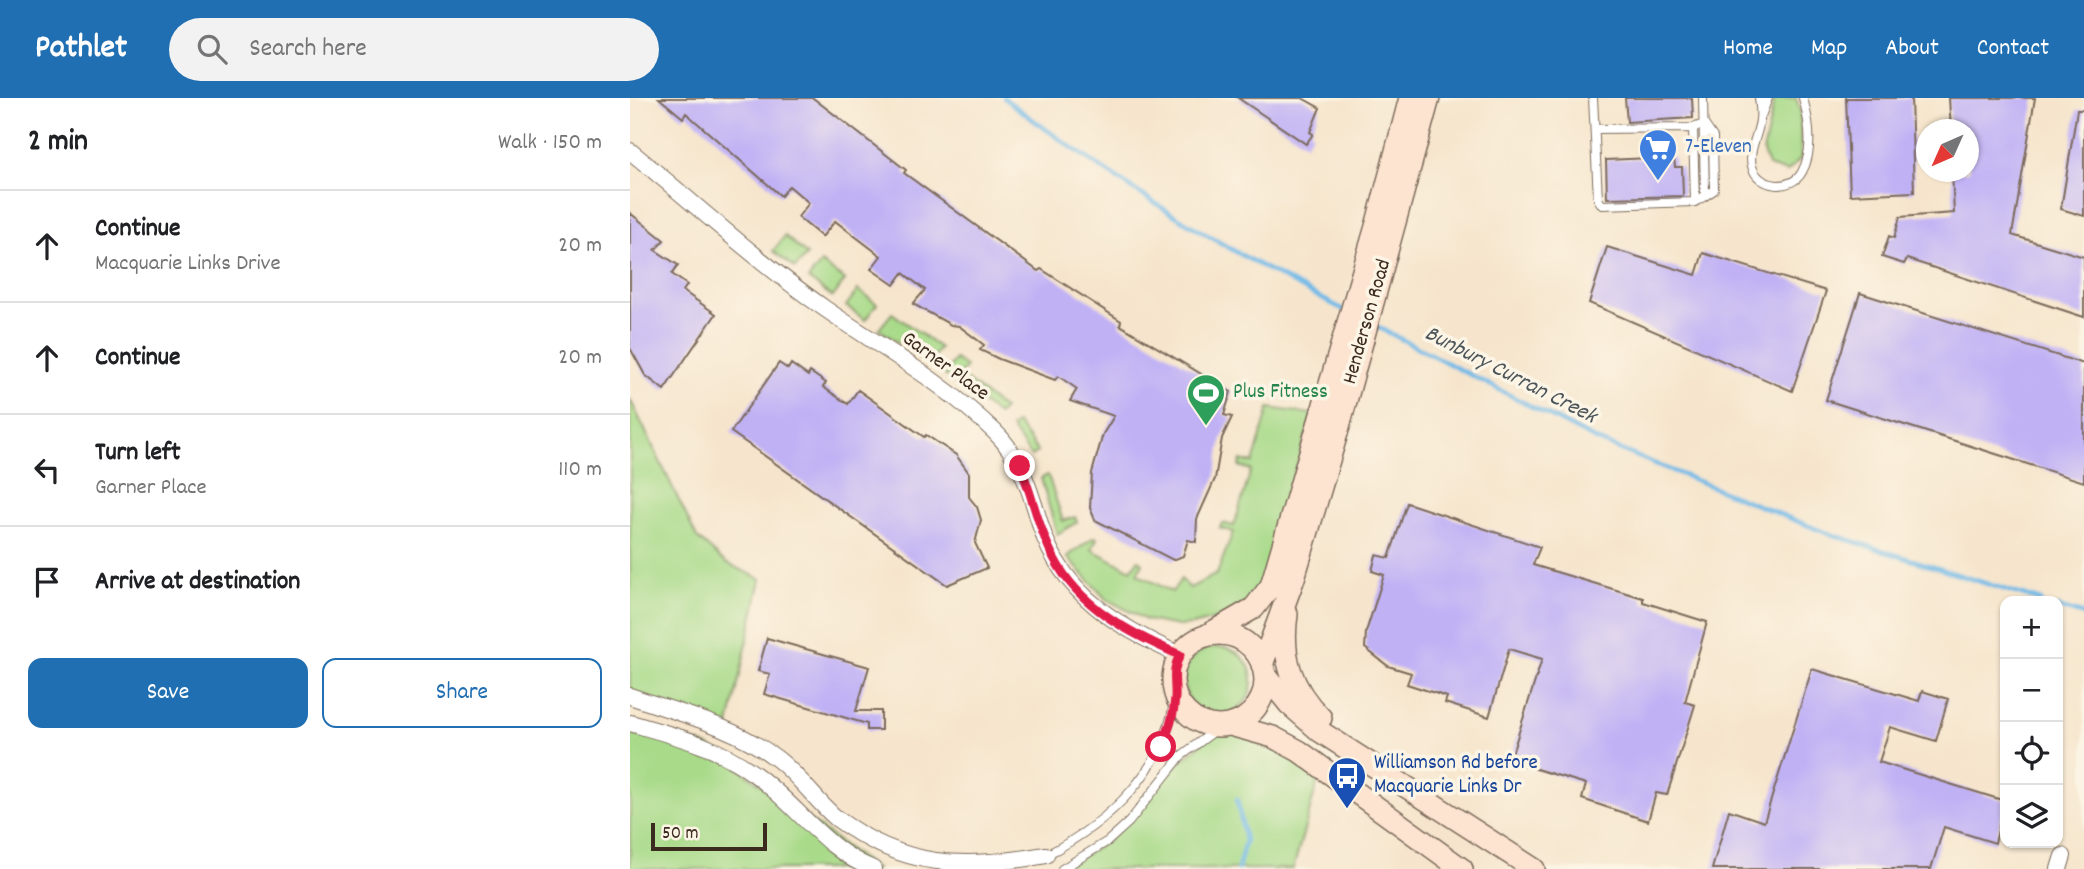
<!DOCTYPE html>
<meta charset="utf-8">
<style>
:root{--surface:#fff;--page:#f2f2f2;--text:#202124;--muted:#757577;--line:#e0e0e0;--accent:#1f6fb2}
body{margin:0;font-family:Dekko,sans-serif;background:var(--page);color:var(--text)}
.controls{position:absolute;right:21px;bottom:21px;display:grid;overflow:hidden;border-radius:14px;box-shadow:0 2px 5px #0004}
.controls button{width:63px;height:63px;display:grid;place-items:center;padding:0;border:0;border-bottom:2px solid var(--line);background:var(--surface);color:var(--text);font:35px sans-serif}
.compass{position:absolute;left:1286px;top:21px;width:63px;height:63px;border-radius:50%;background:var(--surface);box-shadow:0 2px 5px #0004;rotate:225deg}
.scale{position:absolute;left:21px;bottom:18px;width:116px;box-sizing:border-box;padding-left:7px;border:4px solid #3b2a1e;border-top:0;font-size:19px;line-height:24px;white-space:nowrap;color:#3b2a1e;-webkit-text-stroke:5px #fcf5e5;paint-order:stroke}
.stop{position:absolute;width:21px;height:21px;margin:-16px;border:5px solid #e11d48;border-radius:50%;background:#fff}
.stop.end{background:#e11d48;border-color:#fff;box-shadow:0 2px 7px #0008}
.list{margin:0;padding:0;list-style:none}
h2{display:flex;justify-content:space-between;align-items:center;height:91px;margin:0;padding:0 28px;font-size:30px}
h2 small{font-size:23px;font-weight:400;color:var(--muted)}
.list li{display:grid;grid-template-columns:46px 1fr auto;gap:21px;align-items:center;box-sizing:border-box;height:112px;padding:0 28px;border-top:2px solid var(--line)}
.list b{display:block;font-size:26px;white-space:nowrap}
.list p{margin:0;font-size:23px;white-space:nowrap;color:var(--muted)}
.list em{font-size:23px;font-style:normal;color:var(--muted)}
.actions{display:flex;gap:14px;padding:21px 28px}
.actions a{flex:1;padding:16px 0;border:2px solid var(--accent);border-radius:14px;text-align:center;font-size:24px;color:var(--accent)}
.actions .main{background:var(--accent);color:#fff}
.icon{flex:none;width:38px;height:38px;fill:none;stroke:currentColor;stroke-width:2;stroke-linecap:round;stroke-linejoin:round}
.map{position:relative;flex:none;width:1454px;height:771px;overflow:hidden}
header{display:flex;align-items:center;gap:42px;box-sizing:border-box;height:98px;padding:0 35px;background:var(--accent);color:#fff}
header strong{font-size:33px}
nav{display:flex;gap:38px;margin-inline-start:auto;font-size:24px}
.search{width:490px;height:63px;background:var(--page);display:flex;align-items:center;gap:18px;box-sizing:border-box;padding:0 24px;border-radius:38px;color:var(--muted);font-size:26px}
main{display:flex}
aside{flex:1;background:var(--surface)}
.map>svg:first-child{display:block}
</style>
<header>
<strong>Pathlet</strong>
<div class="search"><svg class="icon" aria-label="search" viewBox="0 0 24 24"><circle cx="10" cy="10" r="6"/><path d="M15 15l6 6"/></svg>Search here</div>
<nav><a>Home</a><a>Map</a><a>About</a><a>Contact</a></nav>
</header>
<main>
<aside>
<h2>2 min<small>Walk · 150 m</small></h2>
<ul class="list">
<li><svg class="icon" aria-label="ahead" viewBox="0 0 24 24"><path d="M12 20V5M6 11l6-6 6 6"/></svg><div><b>Continue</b><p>Macquarie Links Drive</p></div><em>20 m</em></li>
<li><svg class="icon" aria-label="ahead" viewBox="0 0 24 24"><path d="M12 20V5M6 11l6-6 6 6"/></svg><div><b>Continue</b></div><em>20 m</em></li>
<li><svg class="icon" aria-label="left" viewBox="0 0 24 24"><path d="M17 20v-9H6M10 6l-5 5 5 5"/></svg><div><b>Turn left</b><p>Garner Place</p></div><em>110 m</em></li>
<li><svg class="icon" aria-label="arrive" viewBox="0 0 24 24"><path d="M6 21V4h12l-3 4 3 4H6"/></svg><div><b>Arrive at destination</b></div></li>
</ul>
<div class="actions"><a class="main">Save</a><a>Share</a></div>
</aside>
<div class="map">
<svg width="1454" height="771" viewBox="0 0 1454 771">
<rect width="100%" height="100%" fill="#fcf5e5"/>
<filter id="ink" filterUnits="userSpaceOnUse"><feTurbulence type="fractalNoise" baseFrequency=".0143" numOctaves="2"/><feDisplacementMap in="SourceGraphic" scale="14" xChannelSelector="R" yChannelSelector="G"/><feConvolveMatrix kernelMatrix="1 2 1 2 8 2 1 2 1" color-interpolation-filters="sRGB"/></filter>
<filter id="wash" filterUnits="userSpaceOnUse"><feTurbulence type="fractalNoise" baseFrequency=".00686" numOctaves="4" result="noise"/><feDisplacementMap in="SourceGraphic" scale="28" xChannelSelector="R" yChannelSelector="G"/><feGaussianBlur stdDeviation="1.57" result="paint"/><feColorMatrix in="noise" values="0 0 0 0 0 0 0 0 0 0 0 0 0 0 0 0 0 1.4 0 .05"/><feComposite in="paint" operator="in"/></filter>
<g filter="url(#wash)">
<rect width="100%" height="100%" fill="#f6e5cc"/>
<path fill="#a8da89" stroke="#728254" stroke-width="2" d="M 1145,0 L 1166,0 L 1170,13 L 1171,60 L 1157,74 L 1138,68 L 1133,54 Z
M 155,138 L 177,157 L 165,170 L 143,153 Z
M 191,165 L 215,182 L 203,199 L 178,181 Z
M 228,192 L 247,206 L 235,222 L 216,208 Z
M 262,215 L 310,250 L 298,266 L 249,231 Z
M 325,261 L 336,269 L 330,277 L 374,311 L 368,317 L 314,276 Z
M 0,301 L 67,440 L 96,465 L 131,481 L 98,632 L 0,596 Z
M 639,310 L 682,316 L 634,480 L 616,505 L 592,519 L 563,527 L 548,528 L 516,522 L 476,501 L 437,459 L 464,439 L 467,440 L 462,451 L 466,454 L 501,472 L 508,462 L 513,465 L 507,476 L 542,494 L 551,481 L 560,490 L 587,476 L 603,434 L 590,430 L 592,425 L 604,428 L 621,372 L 609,368 L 611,362 L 623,365 Z
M 387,325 L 408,354 L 401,358 L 381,330 Z
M 418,377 L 433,423 L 445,419 L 447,424 L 427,436 L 411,380 Z
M554 583a34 34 0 1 1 68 0a34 34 0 1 1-68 0Z
M 0,623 L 80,649 L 246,771 L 0,771 Z
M 591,628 L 692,669 L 663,771 L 432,771 L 478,743 L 536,677 Z"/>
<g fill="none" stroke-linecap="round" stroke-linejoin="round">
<path stroke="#6fb9e7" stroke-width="4.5" d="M 374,0 C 480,81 595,152 714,212
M 744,227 L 966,342 L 1194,434 L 1411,503
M 1428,509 L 1454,517
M 607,701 L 615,743 L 608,771"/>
</g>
<g id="blocks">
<path fill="#c0b1f5" d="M 29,0 L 183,0 L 276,72 L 274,75 L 408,173 L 411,171 L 491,223 L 490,227 L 601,294 L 594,317 L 602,319 L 592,340 L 585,381 L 567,421 L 566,444 L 558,442 L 553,458 L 543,462 L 465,422 L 460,410 L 462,375 L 473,336 L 484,318 L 440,303 L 447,291 L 428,278 L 425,282 L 369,261 L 350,252 L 354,247 L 329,228 L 321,227 L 283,206 L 295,192 L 273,175 L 264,187 L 241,171 L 251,158 L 205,123 L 192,139 L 168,119 L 179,105 L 159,88 L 151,98 L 56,15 L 53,20 Z
M 608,0 L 672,0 L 690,10 L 680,34 L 683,36 L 676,46 Z
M 995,0 L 1062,0 L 1063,20 L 997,24 Z
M 1216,0 L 1281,0 L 1284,94 L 1220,97 Z
M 1319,0 L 1405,0 L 1382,137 L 1454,159 L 1454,219 L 1277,161 L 1274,166 L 1252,159 L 1259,138 L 1264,140 L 1270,119 L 1324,115 L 1322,74 L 1339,74 L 1339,32 L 1321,32 Z
M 1447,12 L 1454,12 L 1454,118 L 1431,111 Z
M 1044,59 L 1045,69 L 1052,69 L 1053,98 L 977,100 L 976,62 Z
M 0,115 L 34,142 L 25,152 L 48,167 L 42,176 L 57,187 L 53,193 L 86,216 L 34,292 L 15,277 L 0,250 Z
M 977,149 L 1066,177 L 1073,155 L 1196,193 L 1162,293 L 959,205 Z
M 1230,195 L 1454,266 L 1454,384 L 1196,302 Z
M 149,265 L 158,271 L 161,266 L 178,278 L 180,274 L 196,285 L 193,289 L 218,306 L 228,292 L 294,339 L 296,337 L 326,357 L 339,375 L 339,399 L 347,409 L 351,422 L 345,445 L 357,470 L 317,487 L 101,334 Z
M 777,405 L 910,449 L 903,467 L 1013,500 L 1013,504 L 1077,524 L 1055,604 L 1065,607 L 1037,697 L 1026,695 L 1018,723 L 952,701 L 956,686 L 893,667 L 895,660 L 882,656 L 912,561 L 879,551 L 859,619 L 815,605 L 817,599 L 777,586 L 781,575 L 758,568 L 735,550 L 736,534 L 754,477 L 742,473 L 746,457 L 759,460 Z
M 137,540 L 239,569 L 226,613 L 251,613 L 251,632 L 237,632 L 237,626 L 134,596 L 140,576 L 128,573 Z
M 1182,571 L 1289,603 L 1292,593 L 1318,601 L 1306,643 L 1260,629 L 1249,664 L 1375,703 L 1365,745 L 1314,729 L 1301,771 L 1082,771 L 1099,712 L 1134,724 Z"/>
</g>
</g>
<g filter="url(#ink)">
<use href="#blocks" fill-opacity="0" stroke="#7c6b5b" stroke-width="2"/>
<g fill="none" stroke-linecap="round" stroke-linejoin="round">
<defs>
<path id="service" d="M 963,0 L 968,101 L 972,107 L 1065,104 L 1075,98 L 1073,0
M 1129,0 C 1130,7 1131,15 1130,22 C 1128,38 1118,52 1122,68 C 1128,91 1162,93 1172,74 C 1184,53 1179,22 1173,0
M 1131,18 L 1138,0
M 1074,26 L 1083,39 L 1084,92 L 1075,98
M 1063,30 L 1065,104
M 965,31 L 1063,30 L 1074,26
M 416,757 C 479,725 537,671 545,597
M 432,771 L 478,743 L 499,724 L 551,658 L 591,628"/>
<path id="minor" d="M 0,53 C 64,105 127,163 194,210 C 252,250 315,285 365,334 C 391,359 401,396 411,429 C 432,496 489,530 550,557
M 0,598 C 51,616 102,627 146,660 C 169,677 185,702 206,720 C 275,771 332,771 416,757
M 0,625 C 45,638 85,647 123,675 C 166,705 193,751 243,771
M 1429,771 L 1433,758"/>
<path id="secondary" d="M 657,516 C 651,559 661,590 691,620
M543 582a46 46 0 1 1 92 0a46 46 0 1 1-92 0Z
M 577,537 L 624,510 L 641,488 L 747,125 L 780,0
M 632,567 L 664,480 L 710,325 L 799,0
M 634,575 L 659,606 L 691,634 L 904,771
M 600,627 L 643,639 L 669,653 L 832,771"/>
</defs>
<use href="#service" stroke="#7c6b5b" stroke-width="10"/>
<use href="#minor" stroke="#7c6b5b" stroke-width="18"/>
<use href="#secondary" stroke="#7c6b5b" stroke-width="24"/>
<use href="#service" stroke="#fff" stroke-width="8"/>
<use href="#minor" stroke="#fff" stroke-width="16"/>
<use href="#secondary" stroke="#fde4d0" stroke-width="21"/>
</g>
</g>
<g fill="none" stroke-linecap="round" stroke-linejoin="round" filter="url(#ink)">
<path stroke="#e11d48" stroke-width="9" d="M 390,368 C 403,398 408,431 424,460 C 449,509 501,536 550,557 C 541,573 546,584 545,600 C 544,618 539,633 531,649"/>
</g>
<defs>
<symbol id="supermarket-pin" viewBox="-11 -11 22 30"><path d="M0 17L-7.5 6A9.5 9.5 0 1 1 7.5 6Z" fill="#3f7fe0" stroke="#fcf5e5"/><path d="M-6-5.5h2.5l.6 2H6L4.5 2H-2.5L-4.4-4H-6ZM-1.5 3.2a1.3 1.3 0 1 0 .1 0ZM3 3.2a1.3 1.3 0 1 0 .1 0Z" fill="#fff"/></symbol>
<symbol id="stadium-pin" viewBox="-11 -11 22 30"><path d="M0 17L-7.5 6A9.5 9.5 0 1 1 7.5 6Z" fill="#2e9e5b" stroke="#fcf5e5"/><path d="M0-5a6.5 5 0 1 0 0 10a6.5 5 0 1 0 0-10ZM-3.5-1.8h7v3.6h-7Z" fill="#fff"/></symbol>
<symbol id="bus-pin" viewBox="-11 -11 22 30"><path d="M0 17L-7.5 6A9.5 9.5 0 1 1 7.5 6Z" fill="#1a4fb4" stroke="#fcf5e5"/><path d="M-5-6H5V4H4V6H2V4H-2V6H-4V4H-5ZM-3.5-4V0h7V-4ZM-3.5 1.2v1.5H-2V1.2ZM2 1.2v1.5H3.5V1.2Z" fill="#fff"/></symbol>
</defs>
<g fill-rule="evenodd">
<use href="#supermarket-pin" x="1006" y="28" width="44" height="60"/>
<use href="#stadium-pin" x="554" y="273" width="44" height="60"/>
<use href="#bus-pin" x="695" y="656" width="44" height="60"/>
</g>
<g text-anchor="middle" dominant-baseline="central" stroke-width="7" stroke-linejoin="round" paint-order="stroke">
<g font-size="21" fill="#366cbe" stroke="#fcf5e5" text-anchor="start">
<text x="1055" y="50">7-Eleven</text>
</g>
<g font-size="21" fill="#3b2a1e" stroke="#fcf5e5">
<text transform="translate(738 224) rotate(-74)">Henderson Road</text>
<text transform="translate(315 269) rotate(36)">Garner Place</text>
</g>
<g font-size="21" fill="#27864d" stroke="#fcf5e5" text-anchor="start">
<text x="603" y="295">Plus Fitness</text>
</g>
<g font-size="21" fill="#164399" stroke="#fcf5e5" text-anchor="start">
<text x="744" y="666">Williamson Rd before<tspan x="744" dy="24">Macquarie Links Dr</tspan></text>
</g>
<g font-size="23" font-style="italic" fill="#4b555a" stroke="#fcf5e5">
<text transform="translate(880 278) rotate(27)">Bunbury Curran Creek</text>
</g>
</g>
</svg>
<div class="controls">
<button>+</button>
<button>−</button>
<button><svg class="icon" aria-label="locate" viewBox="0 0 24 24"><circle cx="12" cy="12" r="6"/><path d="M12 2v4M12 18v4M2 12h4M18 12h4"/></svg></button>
<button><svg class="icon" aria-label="layers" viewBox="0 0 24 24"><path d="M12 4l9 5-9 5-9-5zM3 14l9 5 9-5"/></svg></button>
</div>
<svg class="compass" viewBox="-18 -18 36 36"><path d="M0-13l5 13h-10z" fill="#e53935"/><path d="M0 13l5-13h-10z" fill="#757577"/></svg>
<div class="scale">50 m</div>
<div class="stop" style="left:531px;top:649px"></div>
<div class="stop end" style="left:390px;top:368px"></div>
</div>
</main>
